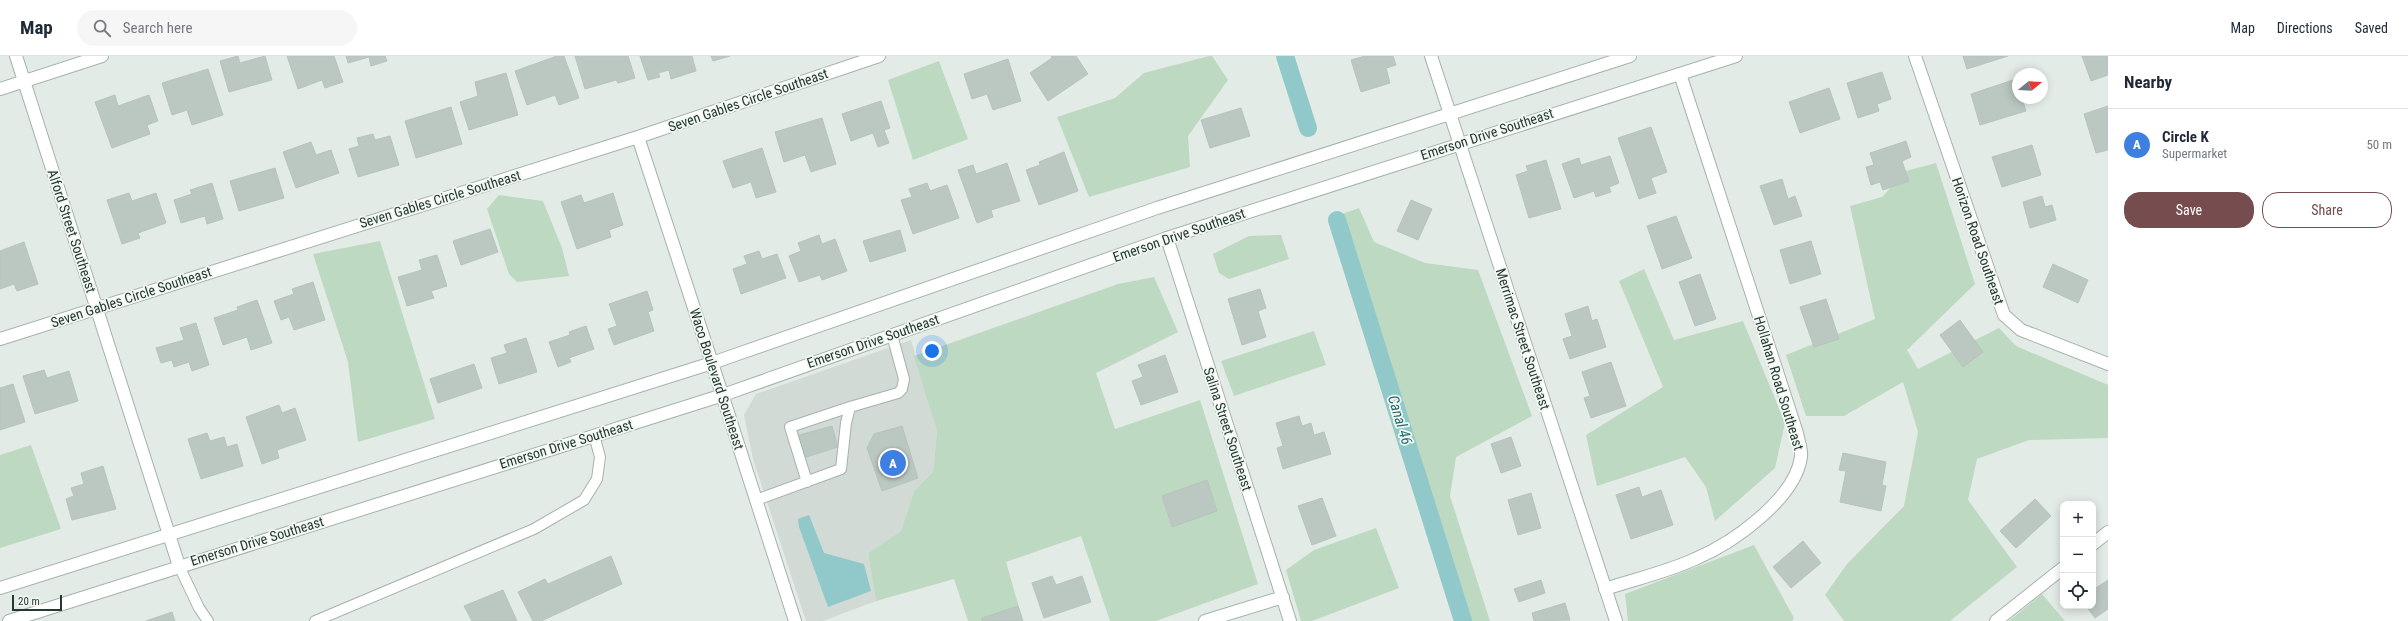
<!DOCTYPE html>
<meta charset="utf-8">
<style>
:root{--surface:#fff;--page:#f6f6f7;--text:#1f2937;--muted:#747a83;--line:#e0e1e3;--accent:#774c4e}
body{margin:0;font-family:"Roboto Condensed",sans-serif;background:var(--page);color:var(--text)}
.controls{position:absolute;right:12px;bottom:12px;display:grid;overflow:hidden;border-radius:8px;box-shadow:0 2px 10px #0003}
.controls button{width:36px;height:36px;display:grid;place-items:center;padding:0;border:0;border-bottom:1px solid var(--line);background:var(--surface);color:var(--text);font:20px sans-serif}
.compass{position:absolute;left:2012px;top:12px;width:36px;height:36px;border-radius:50%;background:var(--surface);box-shadow:0 2px 10px #0003;rotate:72deg}
.scale{position:absolute;left:12px;bottom:10px;width:50px;box-sizing:border-box;padding-left:4px;border:2px solid #243a31;border-top:0;font-size:11px;line-height:14px;white-space:nowrap;color:#243a31;-webkit-text-stroke:3px #f3f8f4;paint-order:stroke}
.you{position:absolute;left:932px;top:295px;width:14px;height:14px;margin:-10px;border:3px solid #fff;border-radius:50%;background:#1a73e8;box-shadow:0 0 0 6px #1a73e833}
.badge{display:grid;place-items:center;width:26px;height:26px;border-radius:50%;background:var(--accent);color:#fff;font-size:13px;font-weight:700}
.pin{position:absolute;translate:-50% -50%;border:2px solid #fff;box-shadow:0 1px 4px #0006}
.list{margin:0;padding:0;list-style:none}
h2{display:flex;justify-content:space-between;align-items:center;height:52px;margin:0;padding:0 16px;font-size:17px}
h2 small{font-size:13px;font-weight:400;color:var(--muted)}
.list li{display:grid;grid-template-columns:26px 1fr auto;gap:12px;align-items:center;box-sizing:border-box;height:72px;padding:0 16px;border-top:1px solid var(--line)}
.list b{display:block;font-size:15px;white-space:nowrap}
.list p{margin:0;font-size:13px;white-space:nowrap;color:var(--muted)}
.list em{font-size:13px;font-style:normal;color:var(--muted)}
.actions{display:flex;gap:8px;padding:12px 16px}
.actions a{flex:1;padding:9px 0;border:1px solid var(--accent);border-radius:16px;text-align:center;font-size:14px;color:var(--accent)}
.actions .main{background:var(--accent);color:#fff}
.icon{flex:none;width:22px;height:22px;fill:none;stroke:currentColor;stroke-width:2;stroke-linecap:round;stroke-linejoin:round}
.map{position:relative;flex:none;width:2108px;height:565px;overflow:hidden}
header{display:flex;align-items:center;gap:24px;box-sizing:border-box;height:56px;padding:0 20px;background:var(--surface);border-bottom:1px solid var(--line)}
header strong{font-size:19px}
nav{display:flex;gap:22px;margin-inline-start:auto;font-size:14px}
.search{width:280px;height:36px;background:var(--page);display:flex;align-items:center;gap:10px;box-sizing:border-box;padding:0 14px;border-radius:22px;color:var(--muted);font-size:15px}
main{display:flex}
aside{flex:1;background:var(--surface)}
.map>svg:first-child{display:block}
</style>
<header>
<strong>Map</strong>
<div class="search"><svg class="icon" aria-label="search" viewBox="0 0 24 24"><circle cx="10" cy="10" r="6"/><path d="M15 15l6 6"/></svg>Search here</div>
<nav><a>Map</a><a>Directions</a><a>Saved</a></nav>
</header>
<main>
<div class="map">
<svg width="2108" height="565" viewBox="0 0 2108 565">
<rect width="100%" height="100%" fill="#e3ebe6"/>
<path fill="#d1dad5" d="M 911,284 L 937,375 L 933,416 L 914,435 L 901,475 L 868,497 L 876,545 L 823,565 L 806,565 L 753,403 L 744,359 L 756,338 Z"/>
<path fill="#bed9c1" d="M 1209,0 L 1212,0 L 1228,24 L 1188,80 L 1190,111 L 1089,141 L 1057,61 L 1115,42 L 1144,17 Z
M 939,5 L 968,83 L 913,104 L 888,24 Z
M 1936,107 L 1975,228 L 1907,294 L 1918,313 L 1999,272 L 2016,290 L 2108,329 L 2108,382 L 2029,384 L 1977,403 L 1968,444 L 2017,511 L 1950,565 L 1844,565 L 1825,539 L 1847,508 L 1904,450 L 1918,376 L 1903,326 L 1844,360 L 1806,360 L 1786,299 L 1875,263 L 1850,150 L 1882,141 L 1906,115 Z
M 499,139 L 543,145 L 562,192 L 569,220 L 517,226 L 509,218 L 487,153 Z
M 1359,152 L 1374,186 L 1425,207 L 1478,214 L 1532,360 L 1456,401 L 1450,440 L 1490,565 L 1470,565 L 1342,158 Z
M 1281,179 L 1289,203 L 1229,223 L 1219,217 L 1213,198 L 1249,180 Z
M 380,185 L 435,363 L 358,386 L 348,306 L 313,198 Z
M 1644,213 L 1674,284 L 1743,265 L 1785,367 L 1775,412 L 1715,465 L 1706,431 L 1685,401 L 1597,430 L 1586,379 L 1663,331 L 1619,225 Z
M 1154,221 L 1178,276 L 1096,317 L 1115,373 L 1200,344 L 1258,528 L 1156,565 L 1110,565 L 1081,480 L 1006,506 L 1023,565 L 968,565 L 954,523 L 876,545 L 868,497 L 901,475 L 914,435 L 933,416 L 937,375 L 914,300 L 1118,228 Z
M 1314,275 L 1326,309 L 1234,340 L 1221,305 Z
M 31,389 L 61,473 L 0,492 L 0,399 Z
M 1376,472 L 1399,532 L 1312,565 L 1301,565 L 1286,514 L 1314,494 Z
M 1754,489 L 1794,562 L 1792,565 L 1628,565 L 1625,538 Z
M 2042,538 L 2065,565 L 2009,565 Z"/>
<path fill="#91c9ca" d="M 809,459 L 824,497 L 864,508 L 871,535 L 828,551 L 799,471 L 798,463 Z"/>
<g fill="none" stroke-linecap="round" stroke-linejoin="round">
<path stroke="#91c9ca" stroke-width="18" d="M 1285,0 L 1308,72
M 1337,164 L 1463,565"/>
</g>
<path fill="#bbc8c1" stroke="#b6c4bc" d="M 238,0 L 240,7 L 265,0 L 272,24 L 229,36 L 220,5 Z
M 287,0 L 334,0 L 343,26 L 325,32 L 322,24 L 298,33 Z
M 346,0 L 385,0 L 387,5 L 371,10 L 369,1 L 348,7 Z
M 557,0 L 564,0 L 579,42 L 559,49 L 555,39 L 527,49 L 515,15 Z
M 575,0 L 628,0 L 635,22 L 618,27 L 616,24 L 585,33 Z
M 640,0 L 692,0 L 696,15 L 671,23 L 669,14 L 658,17 L 660,21 L 648,24 Z
M 711,0 L 730,0 L 713,5 Z
M 1051,0 L 1076,0 L 1088,18 L 1048,45 L 1030,17 L 1052,2 Z
M 1365,0 L 1393,0 L 1396,9 L 1386,12 L 1390,27 L 1361,36 L 1351,4 Z
M 1963,0 L 2008,0 L 1967,13 Z
M 2082,0 L 2108,0 L 2108,19 L 2091,25 Z
M 1008,3 L 1021,45 L 993,54 L 987,38 L 972,43 L 964,18 Z
M 208,13 L 223,59 L 192,69 L 187,54 L 172,59 L 162,27 Z
M 1882,16 L 1891,43 L 1877,48 L 1879,55 L 1858,62 L 1847,27 Z
M 506,17 L 518,59 L 469,74 L 460,46 L 478,40 L 475,26 Z
M 2016,23 L 2018,42 L 2022,42 L 2026,55 L 1980,69 L 1971,38 Z
M 1829,32 L 1840,63 L 1800,77 L 1789,46 Z
M 115,39 L 118,50 L 149,39 L 158,65 L 147,69 L 150,78 L 112,92 L 95,46 Z
M 881,45 L 890,72 L 884,74 L 889,87 L 878,91 L 873,77 L 851,85 L 842,58 Z
M 2108,50 L 2108,94 L 2096,97 L 2084,58 Z
M 451,51 L 462,88 L 416,102 L 405,65 Z
M 1241,52 L 1250,80 L 1210,92 L 1201,64 Z
M 822,62 L 836,108 L 811,116 L 805,99 L 784,106 L 775,76 Z
M 1651,71 L 1667,116 L 1651,122 L 1656,137 L 1639,143 L 1618,82 Z
M 373,78 L 375,84 L 390,80 L 399,109 L 358,121 L 349,93 L 359,90 L 357,82 Z
M 1906,85 L 1911,101 L 1902,105 L 1909,125 L 1883,134 L 1880,126 L 1871,129 L 1866,111 L 1874,109 L 1870,97 Z
M 311,86 L 316,99 L 331,94 L 339,117 L 296,132 L 283,96 Z
M 2032,89 L 2041,119 L 2002,131 L 1992,101 Z
M 762,92 L 776,136 L 756,142 L 751,126 L 733,132 L 723,105 Z
M 1064,96 L 1078,135 L 1039,149 L 1026,114 L 1040,109 L 1039,106 Z
M 1610,100 L 1619,127 L 1609,131 L 1611,136 L 1596,141 L 1594,135 L 1574,142 L 1562,108 L 1579,102 L 1581,109 Z
M 1546,104 L 1561,153 L 1529,162 L 1516,119 L 1528,115 L 1526,110 Z
M 1007,107 L 1020,145 L 991,154 L 993,161 L 977,167 L 958,114 L 973,109 L 976,118 Z
M 275,112 L 284,142 L 239,155 L 230,125 Z
M 1782,123 L 1788,143 L 1795,140 L 1802,160 L 1774,169 L 1760,130 Z
M 212,127 L 223,163 L 207,168 L 205,160 L 181,167 L 174,144 L 192,138 L 190,134 Z
M 927,127 L 930,135 L 947,129 L 959,162 L 913,178 L 901,144 L 912,141 L 909,133 Z
M 129,137 L 132,145 L 156,137 L 166,167 L 138,177 L 140,182 L 122,188 L 107,144 Z
M 613,137 L 623,169 L 609,174 L 611,181 L 577,193 L 561,146 L 581,139 L 584,147 Z
M 2042,140 L 2045,151 L 2052,149 L 2056,164 L 2030,172 L 2023,146 Z
M 1411,144 L 1432,153 L 1418,184 L 1397,175 Z
M 1676,160 L 1692,202 L 1662,213 L 1647,170 Z
M 490,173 L 498,196 L 461,209 L 453,185 Z
M 900,174 L 906,195 L 870,206 L 863,185 Z
M 819,179 L 822,188 L 835,183 L 847,215 L 822,224 L 820,219 L 799,226 L 789,200 L 801,195 L 798,187 Z
M 1811,185 L 1821,218 L 1790,228 L 1780,194 Z
M 24,186 L 38,228 L 17,235 L 14,228 L 0,233 L 0,195 Z
M 759,195 L 762,203 L 777,198 L 786,222 L 741,238 L 733,213 L 747,208 L 744,200 Z
M 437,199 L 447,230 L 431,235 L 434,242 L 407,250 L 398,221 L 422,214 L 419,204 Z
M 2053,208 L 2088,224 L 2078,247 L 2043,231 Z
M 1700,218 L 1716,263 L 1695,270 L 1679,226 Z
M 313,226 L 325,264 L 294,274 L 289,261 L 281,264 L 274,245 L 294,238 L 292,233 Z
M 1260,233 L 1266,252 L 1258,255 L 1266,281 L 1242,289 L 1228,243 Z
M 647,235 L 653,254 L 648,256 L 654,275 L 614,289 L 608,273 L 617,270 L 609,248 Z
M 1826,243 L 1839,283 L 1814,291 L 1800,251 Z
M 257,244 L 272,287 L 251,294 L 247,281 L 223,289 L 214,262 L 238,254 L 237,251 Z
M 1588,250 L 1592,265 L 1597,263 L 1606,291 L 1570,303 L 1563,283 L 1572,280 L 1565,258 Z
M 1960,264 L 1983,296 L 1963,311 L 1940,279 Z
M 196,267 L 209,309 L 192,315 L 189,306 L 174,311 L 172,304 L 161,307 L 156,292 L 184,284 L 180,272 Z
M 586,270 L 594,293 L 569,302 L 571,306 L 558,311 L 549,286 L 570,279 L 569,276 Z
M 526,282 L 537,316 L 499,328 L 491,302 L 507,297 L 504,289 Z
M 1165,299 L 1178,336 L 1141,349 L 1132,325 L 1143,321 L 1138,309 Z
M 1611,306 L 1626,350 L 1591,362 L 1584,342 L 1590,340 L 1582,316 Z
M 474,308 L 482,332 L 438,347 L 430,323 Z
M 44,314 L 47,322 L 69,315 L 78,345 L 35,358 L 23,320 Z
M 13,328 L 25,366 L 0,374 L 0,332 Z
M 279,349 L 282,357 L 295,352 L 306,384 L 277,394 L 279,402 L 262,408 L 246,361 Z
M 1299,360 L 1302,370 L 1311,367 L 1314,379 L 1324,376 L 1331,398 L 1283,413 L 1277,392 L 1283,390 L 1276,367 Z
M 832,370 L 838,391 L 803,402 L 796,380 Z
M 902,370 L 918,422 L 882,435 L 867,392 L 874,378 Z
M 207,377 L 210,385 L 224,381 L 227,391 L 237,388 L 243,410 L 201,423 L 188,383 Z
M 1511,381 L 1521,410 L 1501,417 L 1491,388 Z
M 1843,397 L 1886,406 L 1882,429 L 1886,430 L 1881,455 L 1840,446 L 1846,415 L 1839,414 Z
M 103,410 L 116,453 L 72,464 L 66,443 L 74,440 L 71,432 L 84,428 L 81,417 Z
M 1207,424 L 1217,455 L 1172,471 L 1162,440 Z
M 1639,431 L 1642,441 L 1661,434 L 1673,469 L 1631,483 L 1616,439 Z
M 1531,437 L 1541,472 L 1518,479 L 1508,444 Z
M 1322,442 L 1336,480 L 1312,489 L 1298,450 Z
M 2035,443 L 2051,460 L 2016,492 L 2000,475 Z
M 1803,485 L 1821,507 L 1791,532 L 1773,511 Z
M 611,500 L 622,528 L 541,565 L 533,565 L 518,536 L 545,523 L 548,528 Z
M 1052,520 L 1056,529 L 1082,520 L 1091,546 L 1044,562 L 1032,527 Z
M 1541,524 L 1545,537 L 1519,546 L 1514,533 Z
M 2108,524 L 2108,553 L 2095,562 L 2086,550 L 2093,550 L 2093,534 Z
M 503,534 L 517,565 L 472,565 L 464,550 Z
M 1565,547 L 1570,564 L 1534,565 L 1532,557 Z
M 1018,550 L 1023,565 L 982,565 L 982,562 Z
M 172,556 L 175,565 L 146,565 Z"/>
<g fill="none" stroke-linecap="round" stroke-linejoin="round">
<defs>
<path id="service" d="M 807,426 L 790,371 L 850,351
M 756,444 L 841,413 L 846,367 L 850,351 L 898,337 L 902,333 L 904,323 L 892,279
M 179,510 L 199,552 L 208,565
M 315,565 L 534,473 L 584,444 L 597,423 L 600,401 L 594,379"/>
<path id="minor" d="M 16,0 L 179,510
M 1431,0 L 1616,565
M 1915,0 L 2004,259 L 2021,274 L 2108,308
M 0,33 L 102,0
M 638,81 L 712,307
M 1167,182 L 1290,565
M 0,283 L 638,81 L 879,0
M 2093,488 L 2108,476
M 1605,533 C 1635,523 1667,516 1695,503 C 1733,487 1795,443 1801,401 C 1802,393 1798,384 1797,377 L 1680,18
M 1205,565 L 1283,541
M 1996,565 L 2063,512"/>
<path id="tertiary" d="M 712,307 L 795,565
M 0,532 L 712,307 L 1157,152 L 1630,0
M 9,565 L 723,339 L 1167,182 L 1736,0"/>
</defs>
<use href="#service" stroke="#a6b2ac" stroke-width="12"/>
<use href="#minor" stroke="#a6b2ac" stroke-width="14"/>
<use href="#tertiary" stroke="#a6b2ac" stroke-width="14"/>
<use href="#service" stroke="#fff" stroke-width="10"/>
<use href="#minor" stroke="#fff" stroke-width="12"/>
<use href="#tertiary" stroke="#fff" stroke-width="12"/>
</g>
<g text-anchor="middle" dominant-baseline="central" stroke-width="3.5" stroke-linejoin="round" paint-order="stroke">
<g font-size="14" fill="#243a31" stroke="#f3f8f4">
<text transform="translate(748 44) rotate(-19)">Seven Gables Circle Southeast</text>
<text transform="translate(1487 78) rotate(-18)">Emerson Drive Southeast</text>
<text transform="translate(440 143) rotate(-17)">Seven Gables Circle Southeast</text>
<text transform="translate(72 175) rotate(72)">Alford Street Southeast</text>
<text transform="translate(1179 179) rotate(-19)">Emerson Drive Southeast</text>
<text transform="translate(1978 185) rotate(71)">Horizon Road Southeast</text>
<text transform="translate(131 241) rotate(-18)">Seven Gables Circle Southeast</text>
<text transform="translate(1523 283) rotate(72)">Merrimac Street Southeast</text>
<text transform="translate(873 285) rotate(-19)">Emerson Drive Southeast</text>
<text transform="translate(717 323) rotate(72)">Waco Boulevard Southeast</text>
<text transform="translate(1779 327) rotate(73)">Hollahan Road Southeast</text>
<text transform="translate(1228 373) rotate(72)">Salina Street Southeast</text>
<text transform="translate(566 388) rotate(-17)">Emerson Drive Southeast</text>
<text transform="translate(257 485) rotate(-17)">Emerson Drive Southeast</text>
</g>
<g font-size="15" font-style="italic" fill="#256d6f" stroke="#f3f8f4">
<text transform="translate(1400 364) rotate(73)">Canal 46</text>
</g>
</g>
</svg>
<div class="controls">
<button>+</button>
<button>−</button>
<button><svg class="icon" aria-label="locate" viewBox="0 0 24 24"><circle cx="12" cy="12" r="6"/><path d="M12 2v4M12 18v4M2 12h4M18 12h4"/></svg></button>
</div>
<svg class="compass" viewBox="-18 -18 36 36"><path d="M0-13l5 13h-10z" fill="#e53935"/><path d="M0 13l5-13h-10z" fill="#747a83"/></svg>
<div class="scale">20 m</div>
<div class="you"></div>
<div class="pin badge" style="left:893px;top:407px;background:#3f7fe0">A</div>
</div>
<aside>
<h2>Nearby<small></small></h2>
<ul class="list">
<li><span class="badge" style="background:#3f7fe0">A</span><div><b>Circle K</b><p>Supermarket</p></div><em>50 m</em></li>
</ul>
<div class="actions"><a class="main">Save</a><a>Share</a></div>
</aside>
</main>
